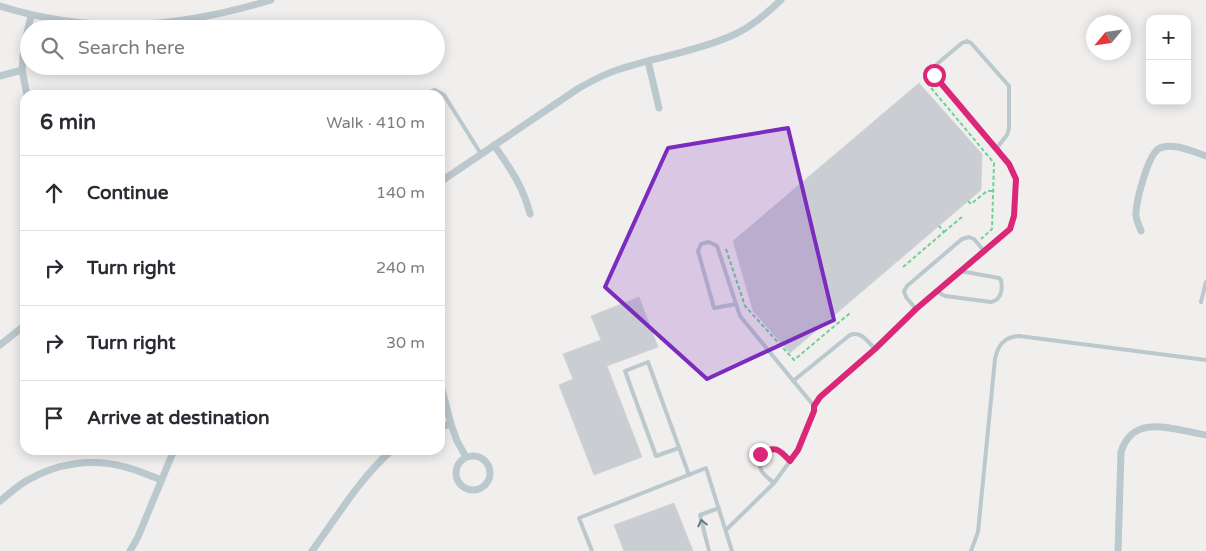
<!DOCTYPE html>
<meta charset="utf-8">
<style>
:root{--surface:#fff;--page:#f2f2f3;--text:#2b2b33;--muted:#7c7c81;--line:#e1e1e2}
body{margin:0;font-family:"Varela Round",sans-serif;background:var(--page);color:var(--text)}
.controls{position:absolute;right:15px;top:15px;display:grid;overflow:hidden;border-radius:10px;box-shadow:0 2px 12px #0003}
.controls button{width:45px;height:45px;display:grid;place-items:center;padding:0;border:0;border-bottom:1px solid var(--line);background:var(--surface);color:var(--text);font:25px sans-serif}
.compass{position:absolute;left:1086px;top:15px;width:45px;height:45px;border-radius:50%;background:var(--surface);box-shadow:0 2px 12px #0003;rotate:241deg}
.stop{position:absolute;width:15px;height:15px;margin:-11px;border:4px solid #db2777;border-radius:50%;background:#fff}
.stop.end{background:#db2777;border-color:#fff;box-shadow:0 1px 5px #0008}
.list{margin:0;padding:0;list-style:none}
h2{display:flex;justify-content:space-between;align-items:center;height:65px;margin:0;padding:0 20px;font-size:21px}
h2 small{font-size:16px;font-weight:400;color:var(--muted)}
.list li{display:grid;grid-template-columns:32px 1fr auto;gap:15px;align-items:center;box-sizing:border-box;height:75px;padding:0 20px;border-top:1px solid var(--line)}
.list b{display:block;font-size:19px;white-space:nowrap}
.list em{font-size:16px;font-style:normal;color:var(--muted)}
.icon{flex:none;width:28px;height:28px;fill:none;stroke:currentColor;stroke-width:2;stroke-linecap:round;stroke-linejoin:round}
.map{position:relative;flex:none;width:1206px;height:551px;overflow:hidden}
.search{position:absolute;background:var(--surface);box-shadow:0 2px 12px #0003;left:20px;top:20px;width:425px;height:55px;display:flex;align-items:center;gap:12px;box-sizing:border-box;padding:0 18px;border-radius:28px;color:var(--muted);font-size:19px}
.panel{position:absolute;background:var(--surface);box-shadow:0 2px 12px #0003;left:20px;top:90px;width:425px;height:365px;border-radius:15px}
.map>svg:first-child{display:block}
</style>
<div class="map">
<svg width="1206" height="551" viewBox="0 0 1206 551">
<rect width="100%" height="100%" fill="#f1eeee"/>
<path fill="#caced3" stroke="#d1d5da" d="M 919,83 L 982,154 L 981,190 L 790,353 L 753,311 L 733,241 Z
M 639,297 L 658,347 L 607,366 L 642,457 L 594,475 L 559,385 L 573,379 L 563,354 L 601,340 L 591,316 Z
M 674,503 L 693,551 L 624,551 L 614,525 Z"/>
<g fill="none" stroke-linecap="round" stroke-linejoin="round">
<path stroke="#6dd395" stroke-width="2" stroke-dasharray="4 2.5" stroke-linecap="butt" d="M 927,83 L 994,163 L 992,229 L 981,239
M 968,201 L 971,204 L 987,191 L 993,191
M 944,232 L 962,217
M 726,249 L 745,306 L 794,360 L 850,313
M 903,267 L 944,232 L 939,226"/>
<path stroke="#bbc8ce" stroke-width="4" d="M 421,95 L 435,90 L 444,95 L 481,154
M 936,291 L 945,296 L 991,302 C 1001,300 1003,290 1001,280 L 999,278 L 960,271
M 1201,302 L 1206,282
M 736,304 L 714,308 L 698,251 L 701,244 L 709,242 L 717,246 L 740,316 L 814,406
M 916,309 L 906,297 L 904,291 L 907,286 L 962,239 L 969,237 L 974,239 L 984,251
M 793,381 L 850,335 C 862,331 867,341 875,349
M 679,448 L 656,456 L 625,371 L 648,362 L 689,475
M 790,461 C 779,449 775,445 760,454 C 758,471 762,473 774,483 L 798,450 L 814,411 L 814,406 L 820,397 L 875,349 L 916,309 L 1010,229 L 1014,216 L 1016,179 L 1009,165 L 934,75 L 932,70 L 937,64 L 962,43 L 967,41 L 971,43 L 1009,86 L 1009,128 L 1007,135 L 996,149
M 726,530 L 774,483
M 592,551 L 579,518 L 706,468 L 732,551
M 709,551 L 700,515 L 719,508
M 971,551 L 978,532 L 995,359 C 998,345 1004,337 1019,336 L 1206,360"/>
<path stroke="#bbc8ce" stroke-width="7" d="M 0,6 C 94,35 178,28 271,0
M 648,61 L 659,108
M 0,76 L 22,70
M 27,95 L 22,70 L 24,45 L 31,16
M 494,145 C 510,168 523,186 530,214
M 440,182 L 579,88 C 592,81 604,74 617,70 C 655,57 695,52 731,36 C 750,28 766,14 781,0
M 1141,231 C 1139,225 1135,218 1136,212 C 1137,199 1148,153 1160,148 C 1173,142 1194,152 1206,156
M 0,345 L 25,325
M 440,382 L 451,424 L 457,441 L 466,457
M 440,427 L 451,424
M456 473a17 17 0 1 1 34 0a17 17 0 1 1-34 0Z
M 0,501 C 9,494 18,485 28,480 C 57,463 93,458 125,467 C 138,470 150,476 162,480
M 130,551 L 138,537 L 174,450
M 312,551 C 337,517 360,478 392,450
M 1118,551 L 1121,452 C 1133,412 1175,430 1206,435"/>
</g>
<defs><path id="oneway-chevron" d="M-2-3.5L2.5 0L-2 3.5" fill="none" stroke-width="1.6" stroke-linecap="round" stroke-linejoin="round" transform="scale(1.25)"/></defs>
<use stroke="#68777f" href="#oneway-chevron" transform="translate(702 523) rotate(-103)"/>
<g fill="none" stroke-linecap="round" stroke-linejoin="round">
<path stroke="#db2777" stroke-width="6" d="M 760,454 C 775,445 779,449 790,461 L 798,450 L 814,411 L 814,406 L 820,397 L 875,349 L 916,309 L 1010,229 L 1014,216 L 1016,179 L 1009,164 L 934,75"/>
</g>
<path fill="#7b2cbf" fill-opacity="0.2" stroke="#7b2cbf" stroke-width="4" stroke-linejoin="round" d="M 788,128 L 834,320 L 707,379 L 605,287 L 668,148 Z"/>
</svg>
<div class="controls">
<button>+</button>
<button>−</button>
</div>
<svg class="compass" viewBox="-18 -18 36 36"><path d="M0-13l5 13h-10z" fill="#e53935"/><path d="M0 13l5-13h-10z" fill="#7c7c81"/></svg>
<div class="stop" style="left:934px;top:75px"></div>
<div class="stop end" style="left:760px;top:454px"></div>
<div class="search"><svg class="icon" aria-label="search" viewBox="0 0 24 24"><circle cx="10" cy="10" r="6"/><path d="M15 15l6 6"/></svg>Search here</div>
<section class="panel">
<h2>6 min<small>Walk · 410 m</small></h2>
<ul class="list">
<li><svg class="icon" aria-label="ahead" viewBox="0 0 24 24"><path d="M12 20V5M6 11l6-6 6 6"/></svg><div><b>Continue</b></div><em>140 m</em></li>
<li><svg class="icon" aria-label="right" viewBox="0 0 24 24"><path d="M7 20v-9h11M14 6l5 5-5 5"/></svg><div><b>Turn right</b></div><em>240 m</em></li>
<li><svg class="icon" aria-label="right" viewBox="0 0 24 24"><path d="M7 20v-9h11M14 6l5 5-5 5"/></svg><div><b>Turn right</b></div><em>30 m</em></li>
<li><svg class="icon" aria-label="arrive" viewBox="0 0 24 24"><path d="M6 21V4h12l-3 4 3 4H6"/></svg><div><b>Arrive at destination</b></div></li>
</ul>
</section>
</div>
